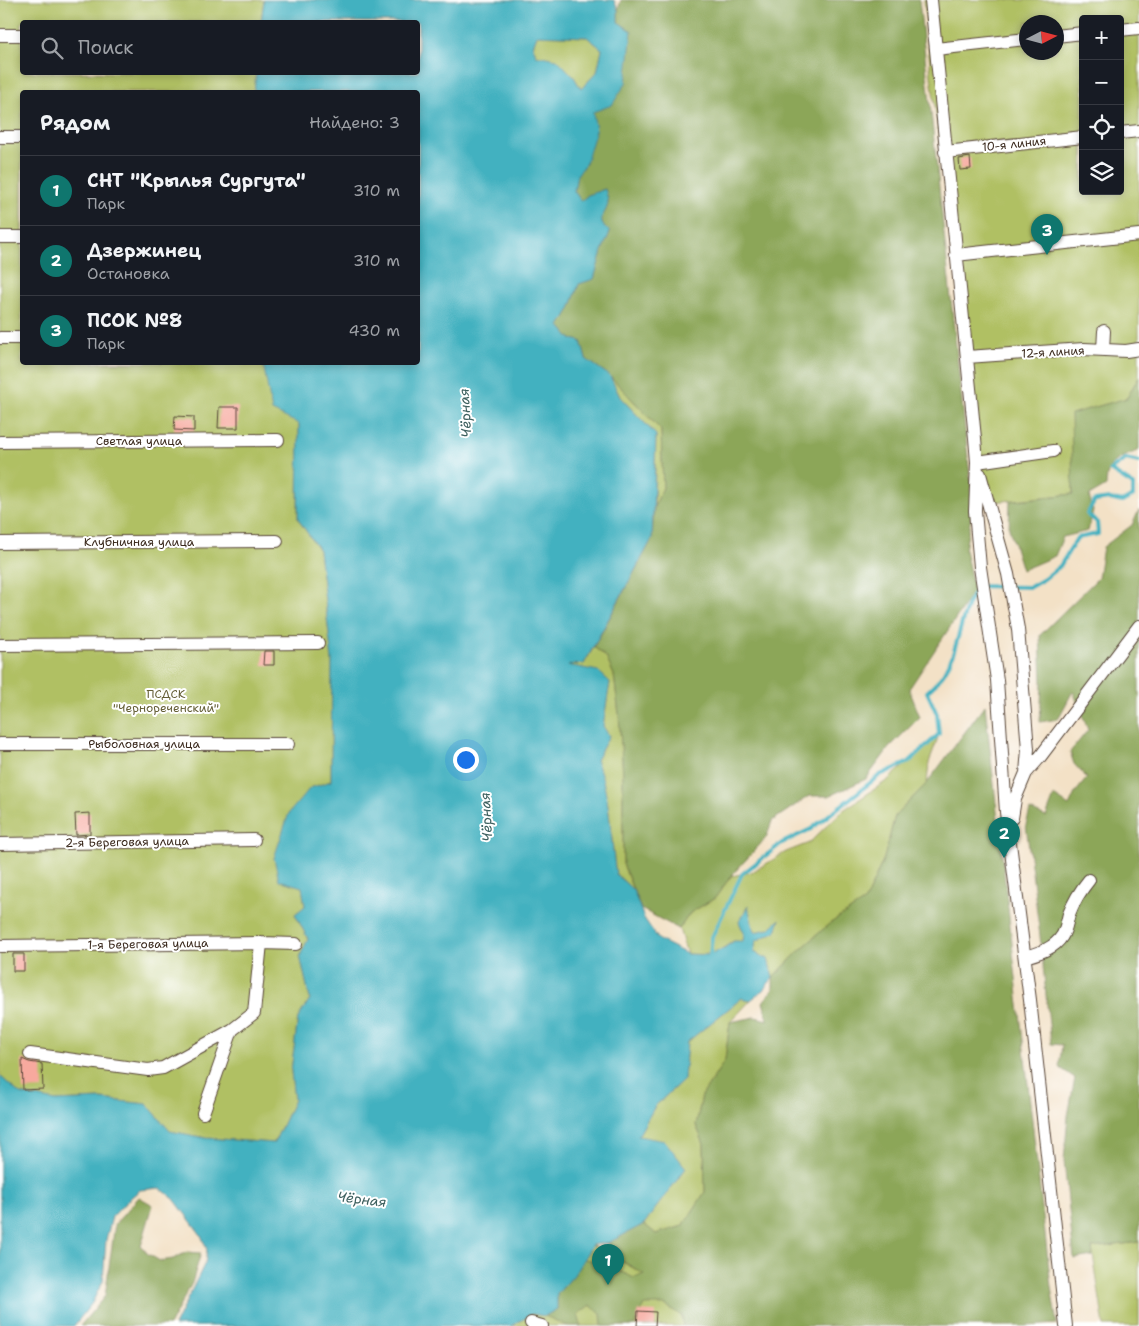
<!DOCTYPE html>
<html lang="ru">
<meta charset="utf-8">
<style>
:root{--surface:#171b24;--page:#242831;--text:#f1f3f6;--muted:#9ea1a6;--line:#363941;--accent:#0f766e}
body{margin:0;font-family:"Shantell Sans",sans-serif;background:var(--page);color:var(--text)}
.controls{position:absolute;right:15px;top:15px;display:grid;overflow:hidden;border-radius:5px;box-shadow:0 2px 8px #0003}
.controls button{width:45px;height:45px;display:grid;place-items:center;padding:0;border:0;border-bottom:1px solid var(--line);background:var(--surface);color:var(--text);font:25px sans-serif}
.compass{position:absolute;left:1019px;top:15px;width:45px;height:45px;border-radius:50%;background:var(--surface);box-shadow:0 2px 8px #0003;rotate:84deg}
.you{position:absolute;left:465px;top:759px;width:18px;height:18px;margin:-12px;border:4px solid #fff;border-radius:50%;background:#1a73e8;box-shadow:0 0 0 8px #1a73e833}
.badge{display:grid;place-items:center;width:32px;height:32px;border-radius:50%;background:var(--accent);color:#fff;font-size:16px;font-weight:700}
.pin{position:absolute;translate:-50% -41px;filter:drop-shadow(0 1px 2px #0008)}
.pin::after{content:'';position:absolute;top:26px;width:18px;height:15px;background:inherit;clip-path:polygon(0 0,100% 0,50% 100%)}
.list{margin:0;padding:0;list-style:none}
h2{display:flex;justify-content:space-between;align-items:center;height:65px;margin:0;padding:0 20px;font-size:21px}
h2 small{font-size:16px;font-weight:400;color:var(--muted)}
.list li{display:grid;grid-template-columns:32px 1fr auto;gap:15px;align-items:center;box-sizing:border-box;height:70px;padding:0 20px;border-top:1px solid var(--line)}
.list b{display:block;font-size:19px;white-space:nowrap}
.list p{margin:0;font-size:16px;white-space:nowrap;color:var(--muted)}
.list em{font-size:16px;font-style:normal;color:var(--muted)}
.icon{flex:none;width:28px;height:28px;fill:none;stroke:currentColor;stroke-width:2;stroke-linecap:round;stroke-linejoin:round}
.map{position:relative;flex:none;width:1139px;height:1326px;overflow:hidden}
.search{position:absolute;background:var(--surface);box-shadow:0 2px 8px #0003;left:20px;top:20px;width:400px;height:55px;display:flex;align-items:center;gap:12px;box-sizing:border-box;padding:0 18px;border-radius:5px;color:var(--muted);font-size:19px}
.panel{position:absolute;background:var(--surface);box-shadow:0 2px 8px #0003;left:20px;top:90px;width:400px;height:275px;border-radius:5px}
.map>svg:first-child{display:block}
</style>
<div class="map">
<svg width="1139" height="1326" viewBox="0 0 1139 1326">
<rect width="100%" height="100%" fill="#fff"/>
<filter id="ink" filterUnits="userSpaceOnUse"><feTurbulence type="fractalNoise" baseFrequency=".02" numOctaves="2"/><feDisplacementMap in="SourceGraphic" scale="10" xChannelSelector="R" yChannelSelector="G"/><feConvolveMatrix kernelMatrix="1 2 1 2 8 2 1 2 1" color-interpolation-filters="sRGB"/></filter>
<filter id="wash" filterUnits="userSpaceOnUse"><feTurbulence type="fractalNoise" baseFrequency=".0096" numOctaves="4" result="noise"/><feDisplacementMap in="SourceGraphic" scale="20" xChannelSelector="R" yChannelSelector="G"/><feGaussianBlur stdDeviation="1.12" result="paint"/><feColorMatrix in="noise" values="0 0 0 0 0 0 0 0 0 0 0 0 0 0 0 0 0 1.4 0 .05"/><feComposite in="paint" operator="in"/></filter>
<g filter="url(#wash)">
<rect width="100%" height="100%" fill="#f3e1c6"/>
<path fill="#b0c063" stroke="#767540" fill-rule="evenodd" d="M 0,0 L 264,0 L 261,22 L 22,22 L 22,72 L 256,73 L 254,92 L 22,92 L 22,362 L 263,363 L 299,424 L 298,519 L 319,550 L 332,660 L 331,781 L 310,788 L 302,886 L 305,907 L 295,914 L 308,939 L 300,956 L 310,999 L 298,1018 L 291,1071 L 294,1100 L 274,1143 L 206,1138 L 169,1131 L 147,1104 L 101,1099 L 56,1101 L 20,1094 L 0,1076 Z
M 924,0 L 1139,0 L 1139,376 L 1127,398 L 1072,414 L 1073,494 L 984,503 L 963,319 L 931,77 ZM 1083,19 L 1120,19 L 1120,191 L 1083,191 ZM 1026,22 L 1056,22 L 1056,52 L 1026,52 Z
M 537,35 L 587,37 L 602,49 L 597,72 L 581,89 L 574,77 L 536,55 L 533,46 Z
M 610,376 L 661,430 L 663,488 L 654,507 L 656,435 L 620,397 Z
M 594,647 L 606,657 L 614,675 L 619,714 L 623,775 L 623,864 L 633,890 L 616,874 C 610,836 611,796 596,760 L 609,736 L 603,726 L 610,682 L 565,665 L 584,664 Z
M 939,734 L 929,763 L 927,783 L 895,816 L 884,858 L 865,901 L 829,924 L 798,952 L 773,978 L 768,959 L 754,952 L 756,941 L 776,931 L 780,920 L 769,929 L 754,932 L 747,907 L 739,922 L 744,933 L 743,942 L 733,941 C 715,955 709,955 687,954 L 679,929 L 690,913 L 715,898 L 731,876 L 752,872 L 786,852 L 809,843 L 842,811 L 888,780 Z
M 742,998 L 751,1000 L 730,1022 L 725,1060 L 702,1096 L 696,1125 L 704,1144 L 705,1192 L 683,1226 L 656,1234 L 644,1224 L 686,1168 L 638,1136 L 655,1106 L 684,1079 L 687,1042 Z
M 1139,1242 L 1139,1326 L 1104,1326 L 1092,1248 Z
M 592,1245 L 644,1274 L 665,1305 L 682,1316 L 683,1326 L 512,1326 L 532,1314 L 545,1316 L 557,1294 L 574,1275 Z"/>
<path fill="#8ca659" stroke="#64683c" d="M 621,0 L 919,0 L 973,505 L 965,550 L 974,591 L 909,689 L 920,717 L 889,748 L 866,779 L 829,796 L 809,796 L 772,821 L 766,838 L 731,876 L 715,898 L 690,913 L 679,929 L 641,909 L 623,864 L 623,775 L 619,714 L 614,675 L 606,657 L 594,647 L 652,539 L 654,507 L 663,488 L 661,430 L 610,376 L 586,359 L 581,341 L 571,339 L 560,326 L 570,309 L 579,284 L 594,279 L 602,251 L 610,232 C 593,217 607,216 608,202 C 608,198 606,193 605,189 L 588,195 L 581,201 L 574,191 L 577,174 L 586,163 L 592,112 L 618,22 L 618,10 Z
M 1139,376 L 1139,450 C 1118,460 1107,460 1106,486 L 1089,496 L 1093,511 L 1088,531 L 1063,537 L 1055,556 L 1022,570 L 1009,528 L 1010,501 L 1073,494 L 1071,414 L 1127,398 Z
M 1139,510 L 1139,1242 L 1092,1248 L 1093,1256 L 1074,1259 L 1064,1161 L 1068,1116 L 1075,1078 L 1059,1067 L 1062,1045 L 1051,1044 L 1040,936 L 1026,825 L 1030,810 L 1046,817 L 1054,796 L 1069,806 L 1075,793 L 1087,778 L 1074,764 L 1070,752 L 1088,730 L 1073,691 L 1058,719 L 1040,722 L 1042,682 L 1040,635 L 1098,578 L 1103,547 L 1132,525 Z
M 985,705 L 1051,1287 L 1057,1324 L 1027,1326 L 683,1326 L 682,1316 L 665,1305 L 644,1305 L 634,1326 L 602,1326 L 601,1314 L 590,1305 L 578,1314 L 581,1326 L 568,1326 L 545,1316 L 557,1309 L 557,1294 L 574,1275 L 583,1259 L 602,1262 L 634,1278 L 644,1274 L 612,1255 L 608,1243 L 644,1224 L 656,1234 L 683,1226 L 705,1192 L 704,1144 L 696,1125 L 702,1096 L 725,1060 L 730,1022 L 755,1017 L 768,1020 L 763,1002 L 773,989 L 773,978 L 798,952 L 829,924 L 865,901 L 884,858 L 895,816 L 927,783 Z
M 139,1197 L 153,1205 L 141,1246 L 148,1254 L 160,1261 L 173,1259 L 187,1252 L 201,1253 L 192,1283 L 169,1326 L 80,1326 L 105,1296 L 115,1224 Z"/>
<path fill="#43b1c0" stroke="#3f6e6f" fill-rule="evenodd" d="M 264,0 L 614,0 L 618,10 L 618,22 L 632,31 L 626,83 L 612,105 L 593,112 L 596,130 L 586,163 L 577,175 L 574,191 L 581,201 L 588,195 L 605,189 C 606,192 608,198 608,202 C 607,216 593,217 610,232 L 602,251 L 594,279 L 579,284 L 570,309 L 560,326 L 571,339 L 581,341 L 586,359 L 610,376 L 620,397 L 656,435 L 652,539 L 584,664 L 568,665 L 598,671 L 610,682 L 603,726 L 609,736 L 596,760 C 611,796 610,835 616,874 L 633,890 L 644,918 L 659,940 L 687,954 L 710,955 L 724,948 L 734,941 L 743,941 L 744,933 L 739,922 L 748,906 L 754,932 L 769,929 L 780,919 L 776,931 L 756,941 L 754,952 L 768,959 L 773,978 L 763,990 L 751,1000 L 742,998 L 687,1042 L 684,1079 L 655,1106 L 638,1136 L 665,1141 L 686,1168 L 644,1224 L 608,1243 L 592,1245 L 574,1275 L 557,1294 L 557,1309 L 545,1316 L 532,1314 L 512,1326 L 174,1326 L 205,1263 L 207,1250 L 201,1235 L 174,1199 L 160,1188 L 140,1190 L 128,1200 L 112,1217 L 106,1240 L 103,1281 L 92,1303 L 74,1326 L 0,1326 L 0,1076 L 20,1094 L 56,1101 L 101,1099 L 147,1104 L 170,1131 L 206,1138 L 274,1143 L 294,1100 L 291,1071 L 298,1018 L 310,999 L 300,956 L 308,939 L 295,914 L 305,906 L 302,887 L 279,880 L 274,858 L 289,813 L 310,788 L 331,781 L 332,660 L 319,550 L 298,519 L 299,424 L 272,411 L 263,363 L 418,362 L 418,92 L 254,92 L 256,73 L 418,72 L 418,22 L 261,22 ZM 537,35 L 587,37 L 602,49 L 597,72 L 581,89 L 574,77 L 557,59 L 536,55 L 533,46 Z"/>
<g fill="none" stroke-linecap="round" stroke-linejoin="round">
<path stroke="#43b1c0" stroke-width="4" d="M 710,955 L 712,937 L 742,874 L 782,843 L 811,829 L 880,775 L 909,762 L 939,734 L 937,714 L 927,692 C 956,668 955,640 967,607 C 969,600 975,593 978,586 L 1030,587 L 1044,579 L 1060,566 L 1077,538 L 1098,534 L 1097,522 L 1087,514 L 1095,501 L 1110,499 L 1122,502 L 1133,496 L 1133,485 L 1110,470 L 1126,459 L 1139,462"/>
</g>
<g id="blocks">
<path fill="#f7a99e" d="M 970,157 L 971,169 L 960,170 L 959,159 Z
M 219,407 L 238,407 L 238,428 L 218,428 Z
M 175,416 L 194,417 L 194,431 L 174,430 Z
M 264,651 L 274,651 L 274,665 L 263,665 Z
M 90,813 L 90,834 L 76,835 L 75,814 Z
M 13,954 L 24,954 L 24,971 L 13,971 Z
M 22,1059 L 29,1062 L 42,1064 L 43,1089 L 23,1090 Z
M 638,1311 L 656,1312 L 655,1326 L 637,1326 Z"/>
</g>
</g>
<g filter="url(#ink)">
<use href="#blocks" fill-opacity="0" stroke="#574537" stroke-width="1"/>
<g fill="none" stroke-linecap="round" stroke-linejoin="round">
<defs>
<path id="minor" d="M 931,0 L 975,438 L 977,462 L 975,511 L 980,567 L 997,680 L 1006,812 L 1030,1000 L 1066,1326
M 1120,30 L 1139,28
M 0,35 L 22,35
M 1056,36 L 1083,33
M 936,49 L 1026,39
M 1120,133 L 1139,131
M 0,137 L 22,137
M 945,152 L 1083,137
M 0,237 L 22,237
M 956,255 L 1139,235
M 0,338 L 22,338
M 1103,350 L 1104,331
M 967,357 L 1084,349 L 1126,351 L 1139,349
M 0,442 L 278,440
M 977,462 L 1053,451
M 980,474 L 1008,574 L 1018,629 L 1028,749 L 1026,773 L 1015,799 L 1012,818
M 0,543 L 277,541
M 0,645 L 318,643
M 0,744 L 288,744
M 1026,773 L 1040,757 L 1139,626
M 0,844 L 254,840
M 0,946 L 261,943 L 296,944
M 1025,957 C 1038,953 1054,949 1062,936 C 1066,930 1067,921 1069,914 C 1074,901 1080,891 1089,880
M 30,1054 L 148,1070 L 163,1068 L 232,1030 L 254,1013 L 261,943
M 203,1113 L 232,1030
M 531,1323 L 542,1326"/>
</defs>
<use href="#minor" stroke="#574537" stroke-width="14"/>
<use href="#minor" stroke="#fff" stroke-width="12"/>
</g>
</g>
<g text-anchor="middle" dominant-baseline="central" stroke-width="4" stroke-linejoin="round" paint-order="stroke">
<g font-size="12" fill="#3b2a1e" stroke="#fff">
<text transform="translate(1014 144) rotate(-6)">10-я линия</text>
<text transform="translate(1053 352) rotate(-3)">12-я линия</text>
<text x="139" y="441">Светлая улица</text>
<text x="139" y="542">Клубничная улица</text>
<text x="144" y="744">Рыболовная улица</text>
<text transform="translate(127 842) rotate(-1)">2-я Береговая улица</text>
<text transform="translate(148 944) rotate(-1)">1-я Береговая улица</text>
</g>
<g font-size="12" fill="#645e36" stroke="#fff">
<text x="166" y="694">ПСДСК<tspan x="166" dy="14">"Чернореченский"</tspan></text>
</g>
<g font-size="14" font-style="italic" fill="#3e605f" stroke="#fff">
<text transform="translate(465 413) rotate(-93)">Чёрная</text>
<text transform="translate(486 817) rotate(-93)">Чёрная</text>
<text transform="translate(362 1199) rotate(7)">Чёрная</text>
</g>
</g>
</svg>
<div class="controls">
<button>+</button>
<button>−</button>
<button><svg class="icon" aria-label="locate" viewBox="0 0 24 24"><circle cx="12" cy="12" r="6"/><path d="M12 2v4M12 18v4M2 12h4M18 12h4"/></svg></button>
<button><svg class="icon" aria-label="layers" viewBox="0 0 24 24"><path d="M12 4l9 5-9 5-9-5zM3 14l9 5 9-5"/></svg></button>
</div>
<svg class="compass" viewBox="-18 -18 36 36"><path d="M0-13l5 13h-10z" fill="#e53935"/><path d="M0 13l5-13h-10z" fill="#9ea1a6"/></svg>
<div class="you"></div>
<div class="pin badge" style="left:608px;top:1285px">1</div>
<div class="pin badge" style="left:1004px;top:858px">2</div>
<div class="pin badge" style="left:1047px;top:255px">3</div>
<div class="search"><svg class="icon" aria-label="search" viewBox="0 0 24 24"><circle cx="10" cy="10" r="6"/><path d="M15 15l6 6"/></svg>Поиск</div>
<section class="panel">
<h2>Рядом<small>Найдено: 3</small></h2>
<ul class="list">
<li><span class="badge">1</span><div><b>CНТ &quot;Крылья Сургута&quot;</b><p>Парк</p></div><em>310 m</em></li>
<li><span class="badge">2</span><div><b>Дзержинец</b><p>Остановка</p></div><em>310 m</em></li>
<li><span class="badge">3</span><div><b>ПСОК №8</b><p>Парк</p></div><em>430 m</em></li>
</ul>
</section>
</div>
